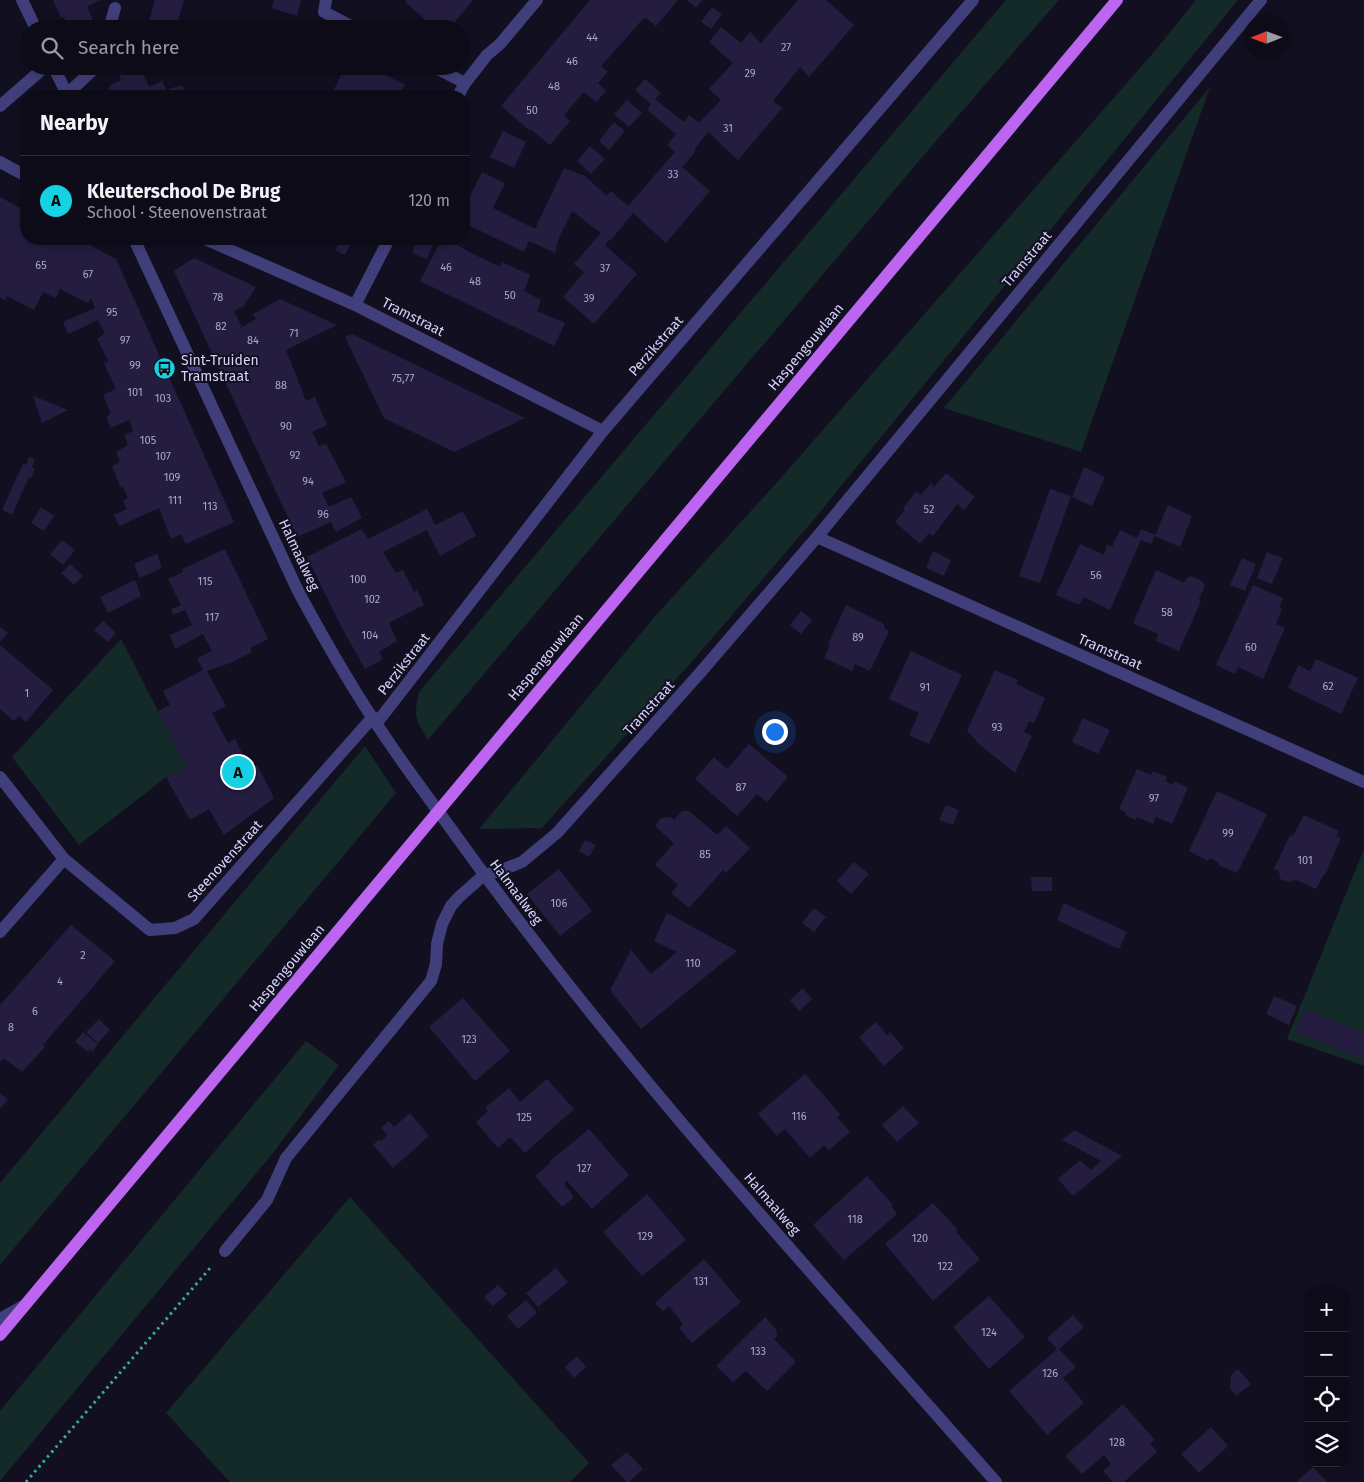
<!DOCTYPE html>
<meta charset="utf-8">
<style>
:root{--surface:#0e0b19;--page:#171422;--text:#f1f3f6;--muted:#9b9ba2;--line:#2e2b38;--accent:#16d0e4}
body{margin:0;font-family:"Fira Sans",sans-serif;background:var(--page);color:var(--text)}
.controls{position:absolute;right:15px;bottom:15px;display:grid;overflow:hidden;border-radius:10px;box-shadow:0 2px 12px #0003}
.controls button{width:45px;height:45px;display:grid;place-items:center;padding:0;border:0;border-bottom:1px solid var(--line);background:var(--surface);color:var(--text);font:25px sans-serif}
.compass{position:absolute;left:1244px;top:15px;width:45px;height:45px;border-radius:50%;background:var(--surface);box-shadow:0 2px 12px #0003;rotate:269deg}
.you{position:absolute;left:774px;top:731px;width:18px;height:18px;margin:-12px;border:4px solid #fff;border-radius:50%;background:#1a73e8;box-shadow:0 0 0 8px #1a73e833}
.badge{display:grid;place-items:center;width:32px;height:32px;border-radius:50%;background:var(--accent);color:#111;font-size:16px;font-weight:700}
.pin{position:absolute;translate:-50% -50%;border:2px solid #fff;box-shadow:0 1px 5px #0006}
.list{margin:0;padding:0;list-style:none}
h2{display:flex;justify-content:space-between;align-items:center;height:65px;margin:0;padding:0 20px;font-size:21px}
h2 small{font-size:16px;font-weight:400;color:var(--muted)}
.list li{display:grid;grid-template-columns:32px 1fr auto;gap:15px;align-items:center;box-sizing:border-box;height:90px;padding:0 20px;border-top:1px solid var(--line)}
.list b{display:block;font-size:19px;white-space:nowrap}
.list p{margin:0;font-size:16px;white-space:nowrap;color:var(--muted)}
.list em{font-size:16px;font-style:normal;color:var(--muted)}
.icon{flex:none;width:28px;height:28px;fill:none;stroke:currentColor;stroke-width:2;stroke-linecap:round;stroke-linejoin:round}
.map{position:relative;flex:none;width:1364px;height:1482px;overflow:hidden}
.search{position:absolute;background:var(--surface);box-shadow:0 2px 12px #0003;left:20px;top:20px;width:450px;height:55px;display:flex;align-items:center;gap:12px;box-sizing:border-box;padding:0 18px;border-radius:28px;color:var(--muted);font-size:19px}
.panel{position:absolute;background:var(--surface);box-shadow:0 2px 12px #0003;left:20px;top:90px;width:450px;height:155px;border-radius:20px}
.map>svg:first-child{display:block}
</style>
<div class="map">
<svg width="1364" height="1482" viewBox="0 0 1364 1482">
<rect width="100%" height="100%" fill="#120f21"/>
<path fill="#132a29" d="M 1006,0 L 1059,0 L 936,141 L 428,740 C 416,720 413,716 419,692 Z
M 1196,0 L 1238,0 L 811,523 L 696,657 L 542,828 L 479,829 L 657,614 L 772,488 L 1154,52 Z
M 1210,87 L 1081,452 L 944,408 Z
M 121,639 L 187,767 L 166,777 L 79,845 L 12,757 Z
M 365,746 L 396,793 L 0,1265 L 0,1183 Z
M 1364,849 L 1364,1066 L 1287,1039 Z
M 306,1041 L 339,1065 L 273,1153 L 0,1481 L 0,1411 Z
M 350,1197 L 589,1463 L 570,1482 L 230,1482 L 166,1413 Z"/>
<path fill="#241d40" d="M 53,0 L 101,0 L 87,6 L 97,29 L 69,29 L 64,17 L 61,18 Z
M 155,0 L 184,0 L 176,29 L 147,29 Z
M 274,0 L 301,0 L 297,16 L 272,8 Z
M 407,0 L 473,0 L 449,29 L 436,29 L 405,2 Z
M 590,0 L 678,0 L 656,26 L 646,18 L 642,20 L 601,66 L 608,72 L 598,83 L 606,91 L 596,102 L 584,92 L 564,115 L 570,121 L 550,145 L 530,129 L 529,130 L 501,106 Z
M 687,0 L 702,0 L 696,8 Z
M 798,0 L 826,0 L 854,25 L 809,77 L 800,67 L 773,101 L 782,108 L 738,160 L 708,132 L 694,150 L 696,151 L 682,167 L 710,191 L 666,243 L 633,213 L 610,241 L 609,240 L 605,245 L 637,274 L 594,324 L 563,297 L 584,272 L 574,264 L 601,233 L 572,211 L 558,240 L 555,253 L 529,241 L 524,252 L 464,223 L 464,208 L 482,172 L 505,183 L 493,208 L 535,229 L 564,168 L 585,176 L 607,196 L 611,191 L 628,206 L 675,152 L 667,145 L 676,134 L 647,110 L 651,104 L 635,90 L 645,79 L 661,93 L 655,99 L 684,122 L 689,115 L 699,123 L 721,100 L 709,89 L 733,63 L 709,42 L 721,27 L 741,43 L 750,32 L 761,43 Z
M 712,7 L 722,14 L 711,29 L 701,22 Z
M 130,66 L 135,66 L 138,73 L 142,71 L 149,87 L 162,81 L 169,96 L 106,96 L 110,85 L 121,80 L 118,71 Z
M 345,66 L 368,66 L 405,85 L 399,96 L 331,96 Z
M 182,85 L 186,96 L 171,96 L 169,89 Z
M 200,92 L 213,96 L 199,96 Z
M 627,100 L 642,113 L 629,127 L 614,114 Z
M 614,122 L 625,131 L 609,150 L 599,141 Z
M 503,131 L 526,142 L 514,168 L 490,157 Z
M 590,146 L 605,159 L 591,174 L 577,161 Z
M 0,197 L 26,211 L 26,239 L 79,239 L 116,259 L 234,522 L 186,544 L 181,534 L 171,539 L 159,508 L 119,526 L 114,515 L 127,509 L 123,501 L 128,498 L 123,487 L 121,488 L 112,466 L 120,462 L 116,452 L 128,445 L 124,435 L 133,431 L 129,420 L 111,428 L 106,417 L 111,414 L 103,395 L 116,389 L 104,363 L 108,361 L 97,338 L 105,334 L 98,320 L 68,334 L 63,322 L 95,308 L 91,298 L 88,303 L 60,289 L 56,298 L 43,292 L 34,310 L 7,296 L 5,300 L 0,297 Z
M 341,239 L 353,239 L 345,255 L 335,250 Z
M 417,239 L 433,245 L 427,259 L 412,253 Z
M 442,239 L 448,239 L 469,252 L 500,267 L 502,262 L 530,275 L 524,291 L 541,300 L 537,311 L 565,323 L 554,346 L 420,281 Z
M 194,258 L 256,287 L 243,307 L 234,311 L 242,327 L 256,319 L 253,314 L 280,299 L 337,325 L 286,350 L 306,401 L 315,397 L 327,425 L 312,432 L 319,446 L 326,444 L 346,482 L 322,493 L 329,507 L 351,497 L 362,518 L 336,532 L 331,522 L 297,537 L 174,271 Z
M 352,334 L 525,418 L 454,452 L 384,418 L 345,337 Z
M 33,396 L 41,399 L 68,410 L 42,423 Z
M 29,457 L 35,459 L 32,467 L 35,468 L 31,478 L 29,477 L 12,515 L 2,510 L 23,464 L 26,465 Z
M 1084,467 L 1105,477 L 1092,506 L 1072,497 Z
M 946,473 L 975,497 L 964,510 L 957,504 L 933,536 L 929,533 L 920,544 L 895,522 L 905,510 L 903,508 L 916,492 L 921,495 L 931,483 L 934,487 Z
M 1050,489 L 1071,496 L 1040,583 L 1019,576 Z
M 1168,505 L 1192,516 L 1180,547 L 1155,536 Z
M 41,507 L 54,516 L 44,531 L 31,523 Z
M 427,509 L 435,525 L 463,511 L 476,536 L 440,556 L 427,530 L 383,552 L 396,573 L 403,570 L 414,592 L 417,590 L 424,605 L 389,623 L 397,641 L 379,652 L 383,659 L 365,669 L 342,628 L 307,557 L 362,529 L 368,539 Z
M 1141,529 L 1155,535 L 1151,544 L 1141,540 L 1110,610 L 1084,597 L 1079,605 L 1056,595 L 1080,544 L 1104,555 L 1107,545 L 1112,547 L 1120,530 L 1137,538 Z
M 62,540 L 75,550 L 63,565 L 50,554 Z
M 225,549 L 268,639 L 250,648 L 252,652 L 230,663 L 207,671 L 226,706 L 212,713 L 228,743 L 235,739 L 250,769 L 257,765 L 274,798 L 224,835 L 209,809 L 190,820 L 166,777 L 187,767 L 158,711 L 170,705 L 163,691 L 203,670 L 197,658 L 212,651 L 203,634 L 175,649 L 170,635 L 192,625 L 185,610 L 173,615 L 171,609 L 181,605 L 168,579 L 183,572 L 182,569 Z
M 933,551 L 951,560 L 944,576 L 926,568 Z
M 1267,552 L 1283,558 L 1272,584 L 1257,578 Z
M 157,554 L 162,568 L 140,578 L 134,564 Z
M 1242,558 L 1256,564 L 1245,591 L 1230,585 Z
M 70,564 L 83,576 L 74,585 L 61,573 Z
M 1156,570 L 1184,583 L 1187,578 L 1191,576 L 1202,581 L 1205,586 L 1199,599 L 1201,601 L 1179,651 L 1156,641 L 1158,634 L 1133,623 Z
M 135,580 L 141,596 L 108,613 L 100,597 Z
M 1253,585 L 1283,598 L 1279,608 L 1282,609 L 1276,624 L 1285,628 L 1263,679 L 1238,667 L 1235,674 L 1216,665 Z
M 846,605 L 883,623 L 885,629 L 889,631 L 870,671 L 855,664 L 852,671 L 824,658 L 830,645 L 828,644 Z
M 801,611 L 812,620 L 801,634 L 790,625 Z
M 103,621 L 116,633 L 108,642 L 94,630 Z
M 0,627 L 8,633 L 0,642 Z
M 0,645 L 53,690 L 26,722 L 19,716 L 14,721 L 0,709 Z
M 911,651 L 962,675 L 929,744 L 909,735 L 919,713 L 889,699 Z
M 1316,659 L 1358,678 L 1341,714 L 1288,688 L 1298,665 L 1310,671 Z
M 995,670 L 1018,680 L 1016,684 L 1045,698 L 1034,723 L 1029,721 L 1024,732 L 1032,736 L 1015,773 L 979,744 L 967,731 Z
M 1083,718 L 1110,730 L 1098,754 L 1072,742 Z
M 749,744 L 788,777 L 767,802 L 757,794 L 737,816 L 695,779 L 714,757 L 727,769 Z
M 1137,769 L 1151,775 L 1153,771 L 1167,777 L 1165,781 L 1173,785 L 1174,781 L 1188,788 L 1172,824 L 1156,817 L 1153,824 L 1137,817 L 1136,820 L 1125,815 L 1126,813 L 1119,809 Z
M 1217,791 L 1267,814 L 1237,873 L 1218,865 L 1219,863 L 1210,858 L 1208,861 L 1189,851 Z
M 946,805 L 959,810 L 953,825 L 939,820 Z
M 682,811 L 689,811 L 717,835 L 726,826 L 750,848 L 726,873 L 723,870 L 689,908 L 671,893 L 678,885 L 655,865 L 674,843 L 655,826 L 661,818 L 671,817 L 674,820 Z
M 1304,815 L 1339,831 L 1336,837 L 1341,838 L 1325,875 L 1324,874 L 1316,889 L 1296,880 L 1289,882 L 1280,879 L 1279,871 L 1274,869 L 1290,835 L 1293,836 Z
M 585,840 L 596,845 L 589,857 L 579,851 Z
M 854,862 L 869,874 L 851,894 L 837,881 Z
M 559,869 L 592,911 L 560,936 L 527,894 Z
M 1031,877 L 1052,877 L 1052,891 L 1032,891 Z
M 1064,903 L 1127,932 L 1119,949 L 1057,920 Z
M 814,908 L 826,917 L 814,932 L 802,923 Z
M 667,913 L 737,951 L 641,1029 L 610,990 L 631,950 L 651,974 L 677,952 L 654,941 Z
M 71,925 L 115,961 L 43,1045 L 45,1047 L 22,1072 L 4,1058 L 0,1062 L 0,1005 Z
M 803,988 L 812,999 L 799,1011 L 790,1000 Z
M 1274,996 L 1297,1006 L 1289,1025 L 1266,1014 Z
M 463,998 L 510,1051 L 475,1081 L 429,1027 Z
M 1304,1009 L 1364,1033 L 1364,1060 L 1295,1032 Z
M 99,1019 L 110,1030 L 98,1043 L 86,1032 Z
M 876,1022 L 887,1035 L 890,1032 L 904,1048 L 884,1066 L 859,1037 Z
M 83,1032 L 98,1044 L 92,1052 L 90,1049 L 88,1052 L 75,1042 Z
M 805,1074 L 840,1114 L 837,1117 L 850,1132 L 829,1150 L 824,1145 L 810,1158 L 785,1129 L 777,1136 L 758,1114 Z
M 547,1079 L 574,1109 L 525,1153 L 510,1137 L 498,1148 L 476,1122 L 488,1111 L 485,1108 L 509,1088 L 520,1102 Z
M 0,1093 L 8,1100 L 0,1109 Z
M 903,1106 L 919,1123 L 897,1142 L 882,1125 Z
M 410,1113 L 429,1136 L 393,1168 L 373,1145 L 378,1140 L 381,1141 L 387,1135 L 381,1128 L 389,1121 L 394,1127 Z
M 589,1129 L 629,1175 L 592,1209 L 567,1181 L 564,1184 L 574,1197 L 562,1207 L 535,1176 L 551,1162 L 550,1161 Z
M 1074,1130 L 1122,1156 L 1073,1196 L 1058,1179 L 1080,1160 L 1091,1170 L 1101,1161 L 1062,1140 Z
M 867,1176 L 893,1205 L 891,1206 L 897,1214 L 844,1260 L 813,1225 Z
M 647,1194 L 686,1240 L 642,1276 L 603,1232 Z
M 933,1203 L 958,1230 L 956,1232 L 980,1259 L 933,1301 L 885,1244 Z
M 704,1259 L 741,1302 L 692,1343 L 679,1328 L 683,1324 L 669,1306 L 663,1311 L 655,1303 Z
M 556,1268 L 568,1282 L 538,1307 L 526,1293 Z
M 498,1285 L 507,1294 L 493,1306 L 484,1297 Z
M 989,1296 L 1025,1337 L 989,1369 L 953,1327 Z
M 526,1300 L 537,1313 L 518,1329 L 507,1316 Z
M 1073,1315 L 1084,1327 L 1059,1349 L 1076,1367 L 1063,1378 L 1084,1403 L 1047,1435 L 1009,1391 L 1057,1349 L 1047,1338 Z
M 765,1317 L 776,1329 L 777,1336 L 774,1339 L 796,1362 L 767,1391 L 746,1371 L 733,1382 L 716,1366 Z
M 577,1356 L 586,1367 L 574,1378 L 565,1367 Z
M 1238,1369 L 1251,1384 L 1236,1396 L 1230,1388 L 1231,1375 Z
M 1123,1404 L 1155,1440 L 1150,1443 L 1157,1452 L 1124,1482 L 1113,1482 L 1103,1471 L 1111,1464 L 1104,1455 L 1082,1474 L 1065,1456 Z
M 1211,1427 L 1228,1446 L 1199,1473 L 1181,1454 Z
M 627,1452 L 643,1469 L 629,1482 L 627,1482 L 611,1465 Z
M 1313,1467 L 1327,1482 L 1296,1482 Z"/>
<g fill="none" stroke-linecap="round" stroke-linejoin="round">
<path stroke="#3aa8a2" stroke-width="3" stroke-dasharray="2.5 4" stroke-linecap="butt" d="M 26,1482 L 211,1267"/>
<path stroke="#413f7b" stroke-width="12" d="M 326,0 L 324,12 L 357,29
M 432,66 L 465,83
M 0,1319 L 25,1305"/>
<path stroke="#413f7b" stroke-width="12" d="M 109,29 L 115,8
M 67,94 L 97,66
M 458,96 L 465,83 L 487,55 L 500,44 L 537,0
M 0,106 L 46,66
M 0,162 L 26,176
M 205,239 L 355,305 L 603,431
M 355,305 L 389,239
M 817,537 L 1364,782
M 376,724 L 603,431 L 973,0
M 0,777 L 64,859 L 150,930 L 175,928 L 194,919 L 373,717
M 0,932 L 64,859
M 225,1251 L 267,1200 L 286,1158 L 431,981 L 436,964 L 437,944 L 442,924 L 451,906 L 459,897 L 484,875 L 499,871 L 522,862 L 557,833 L 699,674 L 817,537 L 1261,0"/>
<path stroke="#413f7b" stroke-width="12" d="M 22,0 L 36,29
M 53,66 L 68,96
M 134,239 L 298,591 C 325,641 353,691 386,738 C 410,774 437,809 462,844 C 624,1069 813,1274 996,1482"/>
<path stroke="#bc65f0" stroke-width="12" d="M 0,1335 L 1117,0"/>
</g>
<defs>
<symbol id="bus-disc" viewBox="-11 -11 22 22"><circle r="9.5" fill="#16d0e4" stroke="#120f21"/><path d="M-5-6H5V4H4V6H2V4H-2V6H-4V4H-5ZM-3.5-4V0h7V-4ZM-3.5 1.2v1.5H-2V1.2ZM2 1.2v1.5H3.5V1.2Z" fill="#111"/></symbol>
</defs>
<g fill-rule="evenodd">
<use href="#bus-disc" x="152" y="356" width="25" height="25"/>
</g>
<g text-anchor="middle" dominant-baseline="central" stroke-width="4" stroke-linejoin="round" paint-order="stroke">
<g font-size="11" fill="#aba6cc">
<text x="592" y="37">44</text>
<text x="786" y="47">27</text>
<text x="572" y="61">46</text>
<text x="750" y="73">29</text>
<text x="554" y="86">48</text>
<text x="532" y="110">50</text>
<text x="728" y="128">31</text>
<text x="673" y="174">33</text>
<text x="41" y="265">65</text>
<text x="446" y="267">46</text>
<text x="605" y="268">37</text>
<text x="88" y="274">67</text>
<text x="475" y="281">48</text>
<text x="510" y="295">50</text>
<text x="218" y="297">78</text>
<text x="589" y="298">39</text>
<text x="112" y="312">95</text>
<text x="221" y="326">82</text>
<text x="294" y="333">71</text>
<text x="125" y="340">97</text>
<text x="253" y="340">84</text>
<text x="135" y="365">99</text>
<text x="403" y="378">75,77</text>
<text x="281" y="385">88</text>
<text x="135" y="392">101</text>
<text x="163" y="398">103</text>
<text x="286" y="426">90</text>
<text x="148" y="440">105</text>
<text x="295" y="455">92</text>
<text x="163" y="456">107</text>
<text x="172" y="477">109</text>
<text x="308" y="481">94</text>
<text x="175" y="500">111</text>
<text x="210" y="506">113</text>
<text x="929" y="509">52</text>
<text x="323" y="514">96</text>
<text x="1096" y="575">56</text>
<text x="358" y="579">100</text>
<text x="205" y="581">115</text>
<text x="372" y="599">102</text>
<text x="1167" y="612">58</text>
<text x="212" y="617">117</text>
<text x="370" y="635">104</text>
<text x="858" y="637">89</text>
<text x="1251" y="647">60</text>
<text x="1328" y="686">62</text>
<text x="925" y="687">91</text>
<text x="27" y="693">1</text>
<text x="997" y="727">93</text>
<text x="741" y="787">87</text>
<text x="1154" y="798">97</text>
<text x="1228" y="833">99</text>
<text x="705" y="854">85</text>
<text x="1305" y="860">101</text>
<text x="559" y="903">106</text>
<text x="83" y="955">2</text>
<text x="693" y="963">110</text>
<text x="60" y="981">4</text>
<text x="35" y="1011">6</text>
<text x="11" y="1027">8</text>
<text x="469" y="1039">123</text>
<text x="799" y="1116">116</text>
<text x="524" y="1117">125</text>
<text x="584" y="1168">127</text>
<text x="855" y="1219">118</text>
<text x="645" y="1236">129</text>
<text x="920" y="1238">120</text>
<text x="945" y="1266">122</text>
<text x="701" y="1281">131</text>
<text x="989" y="1332">124</text>
<text x="758" y="1351">133</text>
<text x="1050" y="1373">126</text>
<text x="1117" y="1442">128</text>
</g>
<g font-size="14" fill="#d8d3fb" stroke="#120f21">
<text transform="translate(1027 259) rotate(-50)">Tramstraat</text>
<text transform="translate(413 317) rotate(27)">Tramstraat</text>
<text transform="translate(656 346) rotate(-49)">Perzikstraat</text>
<text transform="translate(806 347) rotate(-50)">Haspengouwlaan</text>
<text transform="translate(299 555) rotate(65)">Halmaalweg</text>
<text transform="translate(1110 652) rotate(24)">Tramstraat</text>
<text transform="translate(546 657) rotate(-50)">Haspengouwlaan</text>
<text transform="translate(404 664) rotate(-52)">Perzikstraat</text>
<text transform="translate(649 708) rotate(-48)">Tramstraat</text>
<text transform="translate(225 861) rotate(-48)">Steenovenstraat</text>
<text transform="translate(516 892) rotate(53)">Halmaalweg</text>
<text transform="translate(287 968) rotate(-50)">Haspengouwlaan</text>
<text transform="translate(772 1204) rotate(49)">Halmaalweg</text>
</g>
<g font-size="14" fill="#d8d3fb" stroke="#120f21" text-anchor="start">
<text x="181" y="360">Sint-Truiden<tspan x="181" dy="16">Tramstraat</tspan></text>
</g>
</g>
</svg>
<div class="controls">
<button>+</button>
<button>−</button>
<button><svg class="icon" aria-label="locate" viewBox="0 0 24 24"><circle cx="12" cy="12" r="6"/><path d="M12 2v4M12 18v4M2 12h4M18 12h4"/></svg></button>
<button><svg class="icon" aria-label="layers" viewBox="0 0 24 24"><path d="M12 4l9 5-9 5-9-5zM3 14l9 5 9-5"/></svg></button>
</div>
<svg class="compass" viewBox="-18 -18 36 36"><path d="M0-13l5 13h-10z" fill="#e53935"/><path d="M0 13l5-13h-10z" fill="#9b9ba2"/></svg>
<div class="you"></div>
<div class="pin badge" style="left:238px;top:772px">A</div>
<div class="search"><svg class="icon" aria-label="search" viewBox="0 0 24 24"><circle cx="10" cy="10" r="6"/><path d="M15 15l6 6"/></svg>Search here</div>
<section class="panel">
<h2>Nearby<small></small></h2>
<ul class="list">
<li><span class="badge">A</span><div><b>Kleuterschool De Brug</b><p>School · Steenovenstraat</p></div><em>120 m</em></li>
</ul>
</section>
</div>
